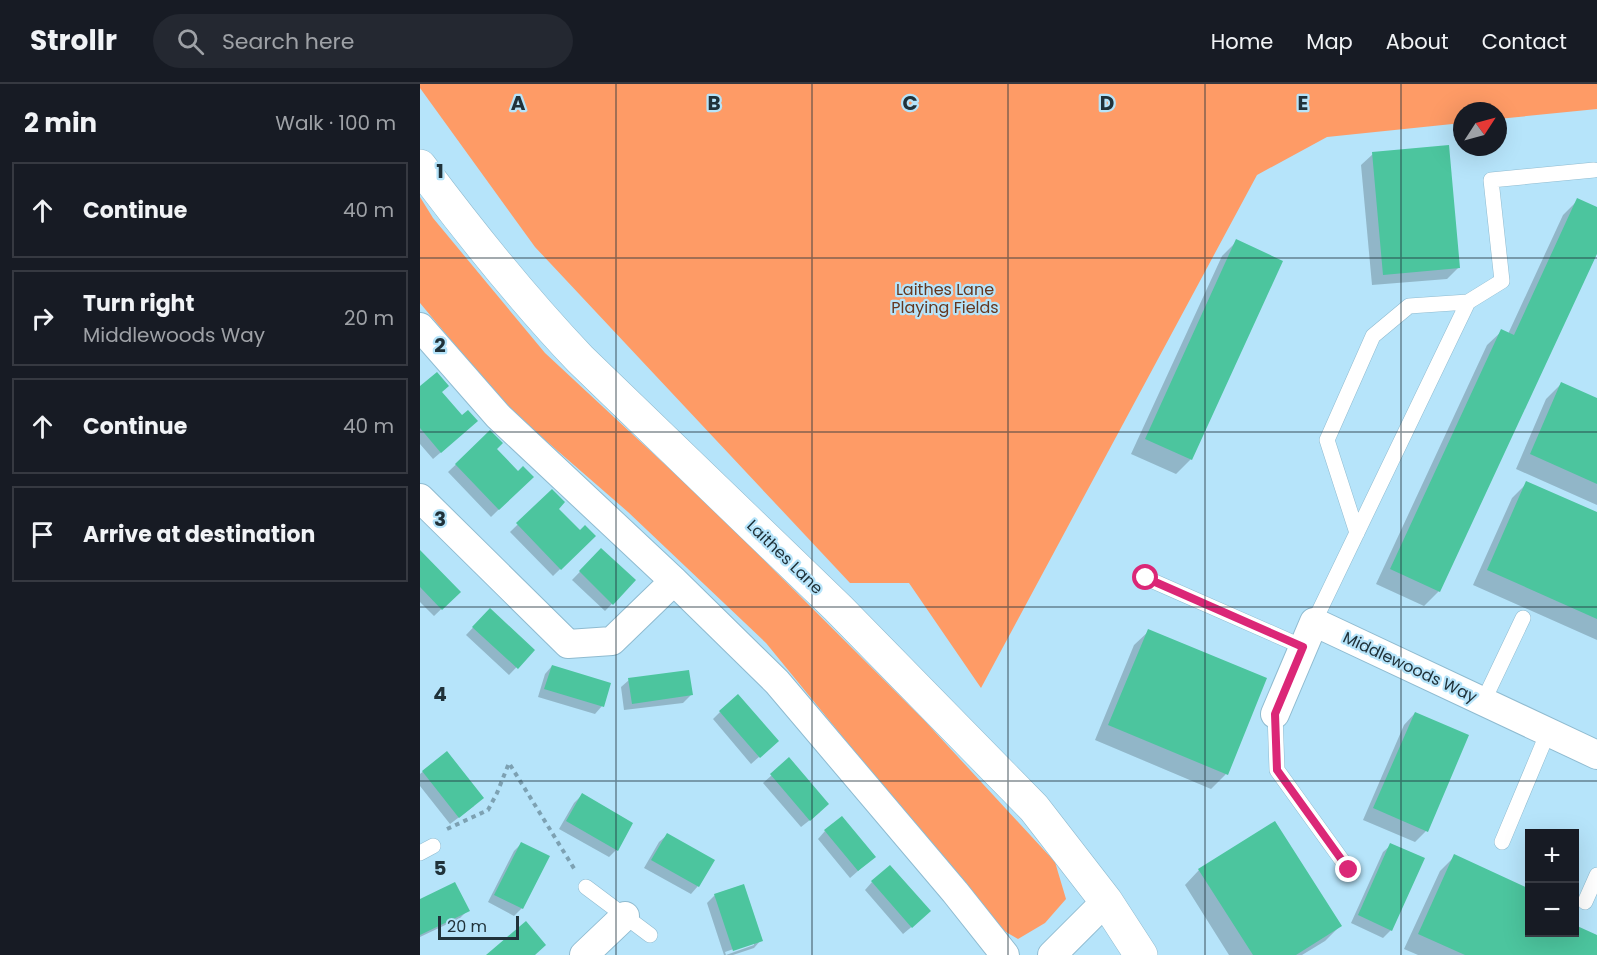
<!DOCTYPE html>
<meta charset="utf-8">
<style>
:root{--surface:#171b24;--page:#242831;--text:#f1f3f6;--muted:#9ea1a6;--line:#363941}
body{margin:0;font-family:Poppins,sans-serif;background:var(--page);color:var(--text)}
.controls{position:absolute;right:18px;bottom:18px;display:grid;overflow:hidden;border-radius:0px;box-shadow:0 6px 24px #0002}
.controls button{width:54px;height:54px;display:grid;place-items:center;padding:0;border:0;border-bottom:2px solid var(--line);background:var(--surface);color:var(--text);font:30px sans-serif}
.compass{position:absolute;left:1033px;top:18px;width:54px;height:54px;border-radius:50%;background:var(--surface);box-shadow:0 6px 24px #0002;rotate:54deg}
.scale{position:absolute;left:18px;bottom:15px;width:81px;box-sizing:border-box;padding-left:6px;border:3px solid #20323a;border-top:0;font-size:16px;line-height:21px;white-space:nowrap;color:#20323a;-webkit-text-stroke:4px #b6e4fa;paint-order:stroke}
.stop{position:absolute;width:18px;height:18px;margin:-14px;border:4px solid #db2777;border-radius:50%;background:#fff}
.stop.end{background:#db2777;border-color:#fff;box-shadow:0 2px 6px #0008}
.list{margin:0;padding:0;list-style:none}
h2{display:flex;justify-content:space-between;align-items:center;height:78px;margin:0;padding:0 24px;font-size:26px}
h2 small{font-size:20px;font-weight:400;color:var(--muted)}
.list li{display:grid;grid-template-columns:39px 1fr auto;gap:18px;align-items:center;box-sizing:border-box;height:96px;margin:0 12px 12px;padding:0 12px;border:2px solid var(--line);border-radius:0px}
.list b{display:block;font-size:22px;white-space:nowrap}
.list p{margin:0;font-size:20px;white-space:nowrap;color:var(--muted)}
.list em{font-size:20px;font-style:normal;color:var(--muted)}
.icon{flex:none;width:33px;height:33px;fill:none;stroke:currentColor;stroke-width:2;stroke-linecap:round;stroke-linejoin:round}
.map{position:relative;flex:none;width:1177px;height:871px;overflow:hidden}
header{display:flex;align-items:center;gap:36px;box-sizing:border-box;height:84px;padding:0 30px;background:var(--surface);border-bottom:2px solid var(--line)}
header strong{font-size:28px}
nav{display:flex;gap:33px;margin-inline-start:auto;font-size:21px}
.search{width:420px;height:54px;background:var(--page);display:flex;align-items:center;gap:15px;box-sizing:border-box;padding:0 21px;border-radius:33px;color:var(--muted);font-size:22px}
main{display:flex}
aside{flex:1;background:var(--surface)}
.map>svg:first-child{display:block}
</style>
<header>
<strong>Strollr</strong>
<div class="search"><svg class="icon" aria-label="search" viewBox="0 0 24 24"><circle cx="10" cy="10" r="6"/><path d="M15 15l6 6"/></svg>Search here</div>
<nav><a>Home</a><a>Map</a><a>About</a><a>Contact</a></nav>
</header>
<main>
<aside>
<h2>2 min<small>Walk · 100 m</small></h2>
<ul class="list">
<li><svg class="icon" aria-label="ahead" viewBox="0 0 24 24"><path d="M12 20V5M6 11l6-6 6 6"/></svg><div><b>Continue</b></div><em>40 m</em></li>
<li><svg class="icon" aria-label="right" viewBox="0 0 24 24"><path d="M7 20v-9h11M14 6l5 5-5 5"/></svg><div><b>Turn right</b><p>Middlewoods Way</p></div><em>20 m</em></li>
<li><svg class="icon" aria-label="ahead" viewBox="0 0 24 24"><path d="M12 20V5M6 11l6-6 6 6"/></svg><div><b>Continue</b></div><em>40 m</em></li>
<li><svg class="icon" aria-label="arrive" viewBox="0 0 24 24"><path d="M6 21V4h12l-3 4 3 4H6"/></svg><div><b>Arrive at destination</b></div></li>
</ul>
</aside>
<div class="map">
<svg width="1177" height="871" viewBox="0 0 1177 871">
<rect width="100%" height="100%" fill="#b6e4fa"/>
<path fill="#fe9b66" d="M 0,0 L 1177,0 L 1177,25 L 1078,35 L 1078,27 L 1042,27 L 1042,39 L 907,53 L 837,91 L 561,604 L 489,499 L 430,499 L 115,163 L 0,4 Z
M 0,113 L 13,134 L 125,269 L 294,426 L 503,635 L 635,778 L 646,815 L 625,839 L 598,855 L 579,844 L 346,559 L 208,428 L 86,322 L 0,219 Z"/>
<path fill="#0003" fill-rule="evenodd" d="M 953,70 L 1039,183 L 1027,195 L 952,201 L 941,81 Z
M 1158,116 L 1177,125 L 1177,166 L 1019,507 L 1004,522 L 956,500 L 1067,261 L 1082,247 L 1088,250 L 1143,131 Z
M 817,157 L 771,375 L 756,390 L 711,370 L 802,172 Z
M 1141,300 L 1177,316 L 1177,421 L 1096,385 L 1126,315 Z
M 0,304 L 21,308 L 48,345 L 13,375 L 0,360 Z
M 70,348 L 75,365 L 98,389 L 112,393 L 71,433 L 28,388 Z
M 1107,399 L 1177,430 L 1177,556 L 1053,501 L 1092,414 Z
M 132,407 L 137,425 L 160,448 L 174,452 L 133,492 L 90,448 Z
M 181,466 L 214,497 L 185,527 L 152,496 Z
M 0,468 L 39,508 L 14,532 L 0,518 Z
M 62,534 L 113,566 L 89,591 L 46,551 Z
M 729,547 L 806,690 L 791,705 L 675,656 L 714,561 Z
M 132,582 L 182,622 L 175,630 L 118,613 L 125,590 Z
M 209,596 L 271,611 L 263,619 L 204,626 L 201,603 Z
M 300,628 L 349,664 L 331,680 L 293,635 Z
M 995,629 L 1006,747 L 995,758 L 943,736 L 984,641 Z
M 26,669 L 54,722 L 30,740 L 0,702 L 0,690 Z
M 369,676 L 400,728 L 381,743 L 343,699 Z
M 162,711 L 196,766 L 189,773 L 139,745 L 154,719 Z
M 405,747 L 446,780 L 430,794 L 398,755 Z
M 247,751 L 278,802 L 271,810 L 224,784 L 239,758 Z
M 102,759 L 102,824 L 94,832 L 68,818 L 94,767 Z
M 971,761 L 971,846 L 963,854 L 931,839 L 963,768 Z
M 1035,772 L 1110,848 L 1154,848 L 1154,842 L 1177,853 L 1177,871 L 998,871 L 984,865 L 1020,787 Z
M 779,786 L 920,842 L 905,857 L 882,871 L 809,871 L 765,801 Z
M 452,798 L 501,835 L 483,850 L 445,806 Z
M 295,811 L 341,856 L 334,864 L 313,871 L 304,871 L 287,819 ZM 334,858 L 334,861 L 306,871 L 305,868 Z
M 0,817 L 48,826 L 40,834 L 0,853 Z"/>
<path fill="#4cc59e" d="M 1029,61 L 1040,184 L 963,191 L 952,68 Z
M 1157,114 L 1177,123 L 1177,170 L 1020,508 L 970,485 L 1081,245 L 1094,251 Z
M 816,155 L 863,177 L 772,376 L 725,355 Z
M 17,288 L 29,302 L 22,308 L 42,331 L 48,326 L 58,337 L 21,369 L 0,344 L 0,302 Z
M 1141,298 L 1177,314 L 1177,400 L 1110,370 Z
M 70,346 L 83,359 L 77,365 L 98,387 L 103,382 L 114,393 L 79,426 L 35,380 Z
M 1106,397 L 1177,428 L 1177,535 L 1067,486 Z
M 132,405 L 145,418 L 139,425 L 160,446 L 165,441 L 176,452 L 141,486 L 96,439 Z
M 181,464 L 216,496 L 193,521 L 159,487 Z
M 0,466 L 41,508 L 22,526 L 0,503 Z
M 70,524 L 115,566 L 98,585 L 52,543 Z
M 728,545 L 847,594 L 808,691 L 688,641 Z
M 132,581 L 191,599 L 184,623 L 124,605 Z
M 269,586 L 273,611 L 212,620 L 208,594 Z
M 318,610 L 359,657 L 340,674 L 299,627 Z
M 995,628 L 1049,651 L 1008,748 L 953,724 Z
M 27,667 L 64,714 L 39,734 L 2,687 Z
M 369,673 L 409,720 L 390,737 L 350,690 Z
M 162,709 L 213,739 L 198,767 L 146,737 Z
M 422,732 L 456,773 L 438,787 L 404,746 Z
M 855,737 L 922,842 L 876,871 L 833,871 L 778,785 Z
M 247,749 L 295,776 L 279,803 L 231,776 Z
M 101,758 L 130,772 L 103,825 L 74,811 Z
M 970,759 L 1005,774 L 972,847 L 938,831 Z
M 1034,770 L 1110,805 L 1110,849 L 1155,849 L 1155,841 L 1177,851 L 1177,871 L 1045,871 L 998,850 Z
M 470,781 L 511,827 L 492,844 L 451,797 Z
M 35,798 L 50,827 L 0,851 L 0,815 Z
M 324,800 L 343,857 L 313,867 L 294,810 Z
M 106,837 L 126,861 L 115,871 L 66,871 Z"/>
<g fill="none" stroke-linecap="round" stroke-linejoin="round">
<defs>
<path id="lane" d="M 937,449 L 907,356 L 953,252 L 989,222 L 1048,218
M 726,494 L 883,563
M 894,538 L 1048,218 L 1082,197 L 1071,96 L 1174,86
M 1063,618 L 1103,534
M 855,630 L 857,686 L 929,786
M 1082,758 L 1128,648
M 0,769 L 13,762
M 166,803 L 230,851
M 1165,818 L 1177,791"/>
<path id="street" d="M 0,243 L 78,332 L 254,497 L 357,598 L 535,808 L 585,871
M 0,414 L 148,560 L 192,557 L 254,497
M 855,630 L 894,538 L 1177,671
M 164,871 L 205,832
M 632,871 L 686,817"/>
<path id="secondary" d="M 0,82 C 50,149 102,214 160,275 L 418,524 L 614,724 L 686,817 L 721,871"/>
</defs>
<use href="#lane" stroke="#8fbbd0" stroke-width="16"/>
<use href="#street" stroke="#8fbbd0" stroke-width="30"/>
<use href="#secondary" stroke="#8fbbd0" stroke-width="34"/>
<path stroke="#7da1b2" stroke-width="4" stroke-dasharray="4.5 4.5" stroke-linecap="butt" d="M 27,745 L 68,726 L 77,709 L 89,679 L 155,786"/>
<use href="#lane" stroke="#fff" stroke-width="15"/>
<use href="#street" stroke="#fff" stroke-width="28"/>
<use href="#secondary" stroke="#fff" stroke-width="33"/>
</g>
<g fill="none" stroke-linecap="round" stroke-linejoin="round">
<path stroke="#db2777" stroke-width="8" d="M 726,494 L 883,563 L 855,630 L 857,686 L 929,786"/>
</g>
<path fill="none" stroke="#20323a" stroke-width="1.5" stroke-opacity="0.55" d="M 196,0 L 196,871M 392,0 L 392,871M 588,0 L 588,871M 785,0 L 785,871M 981,0 L 981,871M 0,174 L 1177,174M 0,348 L 1177,348M 0,523 L 1177,523M 0,697 L 1177,697"/>
<g text-anchor="middle" dominant-baseline="central" stroke-width="4.5" stroke-linejoin="round" paint-order="stroke">
<g font-size="16" fill="#653820" stroke="#b6e4fa">
<text x="525" y="205">Laithes Lane<tspan x="525" dy="18">Playing Fields</tspan></text>
</g>
<g font-size="16" fill="#20323a" stroke="#b6e4fa">
<text transform="translate(365 473) rotate(44)">Laithes Lane</text>
<text transform="translate(990 583) rotate(25)">Middlewoods Way</text>
</g>
</g>
<g font-size="20" text-anchor="middle" font-weight="bold" fill="#20323a" stroke="#b6e4fa" stroke-width="4.5" stroke-linejoin="round" paint-order="stroke">
<text x="98" y="26">A</text>
<text x="294" y="26">B</text>
<text x="490" y="26">C</text>
<text x="687" y="26">D</text>
<text x="883" y="26">E</text>
<text x="20" y="94">1</text>
<text x="20" y="268">2</text>
<text x="20" y="442">3</text>
<text x="20" y="617">4</text>
<text x="20" y="791">5</text>
</g>
</svg>
<div class="controls">
<button>+</button>
<button>−</button>
</div>
<svg class="compass" viewBox="-18 -18 36 36"><path d="M0-13l5 13h-10z" fill="#e53935"/><path d="M0 13l5-13h-10z" fill="#9ea1a6"/></svg>
<div class="scale">20 m</div>
<div class="stop" style="left:726px;top:494px"></div>
<div class="stop end" style="left:929px;top:786px"></div>
</div>
</main>
